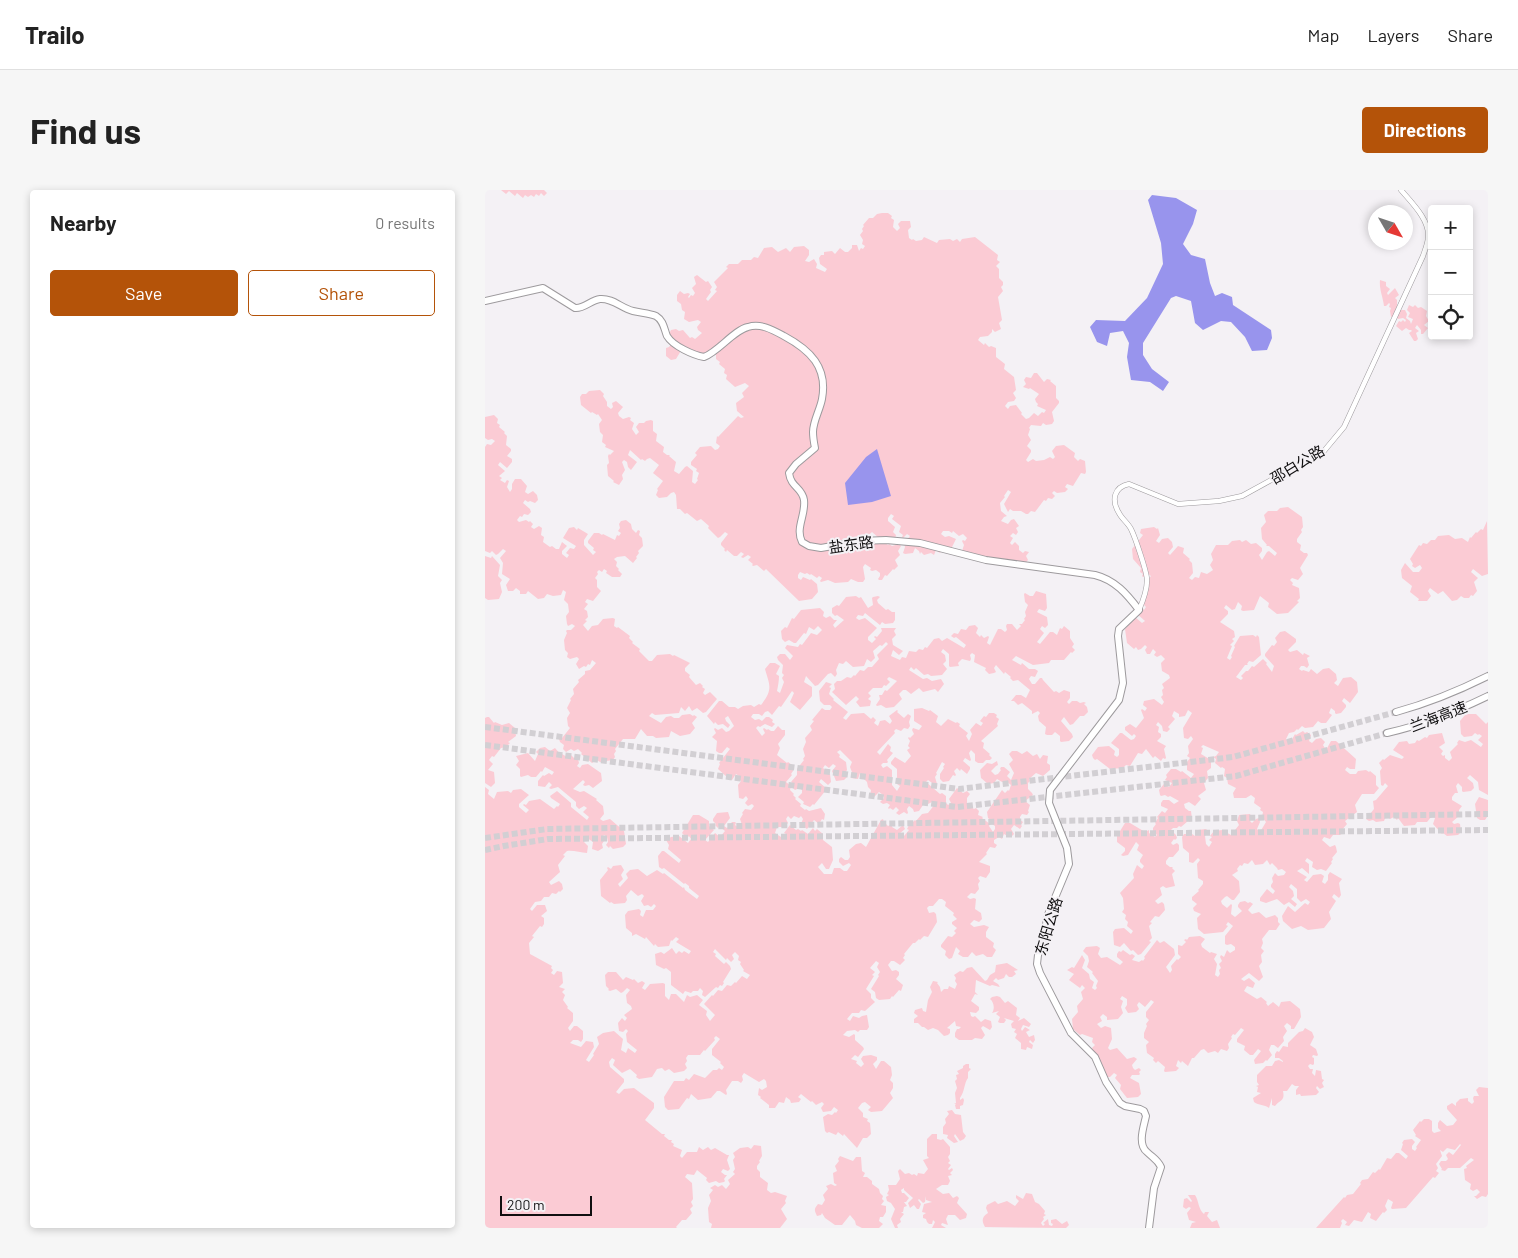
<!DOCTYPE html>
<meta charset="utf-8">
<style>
:root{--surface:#fff;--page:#f6f6f6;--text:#222;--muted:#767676;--line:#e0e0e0;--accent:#b45309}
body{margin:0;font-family:Barlow,"Noto Sans SC",sans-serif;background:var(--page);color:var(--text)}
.controls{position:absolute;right:15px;top:15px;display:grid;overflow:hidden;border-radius:5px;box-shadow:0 2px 8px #0003}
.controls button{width:45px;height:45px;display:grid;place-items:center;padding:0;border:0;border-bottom:1px solid var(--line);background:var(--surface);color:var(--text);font:25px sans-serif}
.compass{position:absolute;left:883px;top:15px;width:45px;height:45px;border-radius:50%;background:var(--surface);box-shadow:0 2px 8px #0003;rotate:129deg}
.scale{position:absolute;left:15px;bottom:12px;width:92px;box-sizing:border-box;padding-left:5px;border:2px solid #100f10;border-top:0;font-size:14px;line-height:18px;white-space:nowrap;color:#100f10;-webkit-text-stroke:4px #f4f1f5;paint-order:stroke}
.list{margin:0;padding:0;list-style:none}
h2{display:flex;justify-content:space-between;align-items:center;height:65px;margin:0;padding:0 20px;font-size:21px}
h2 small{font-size:16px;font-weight:400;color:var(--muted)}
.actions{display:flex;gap:10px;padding:15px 20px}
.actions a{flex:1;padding:11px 0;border:1px solid var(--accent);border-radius:5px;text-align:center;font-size:18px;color:var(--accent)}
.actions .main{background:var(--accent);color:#fff}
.icon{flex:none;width:28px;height:28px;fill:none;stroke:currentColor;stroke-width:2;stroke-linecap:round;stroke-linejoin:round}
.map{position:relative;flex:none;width:1003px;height:1038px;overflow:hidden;border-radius:5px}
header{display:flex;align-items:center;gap:30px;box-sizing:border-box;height:70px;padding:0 25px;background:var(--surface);border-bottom:1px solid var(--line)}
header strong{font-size:24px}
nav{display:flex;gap:28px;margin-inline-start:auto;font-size:18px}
.intro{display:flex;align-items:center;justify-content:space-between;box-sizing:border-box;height:120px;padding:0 30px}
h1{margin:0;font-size:35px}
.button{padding:12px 22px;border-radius:5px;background:var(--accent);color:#fff;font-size:18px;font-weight:700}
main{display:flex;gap:30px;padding:0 30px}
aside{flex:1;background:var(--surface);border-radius:5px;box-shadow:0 2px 8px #0003}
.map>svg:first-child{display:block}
</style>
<header>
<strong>Trailo</strong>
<nav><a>Map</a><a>Layers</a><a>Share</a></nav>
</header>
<div class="intro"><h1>Find us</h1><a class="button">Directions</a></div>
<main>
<aside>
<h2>Nearby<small>0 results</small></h2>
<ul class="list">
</ul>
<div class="actions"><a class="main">Save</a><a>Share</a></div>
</aside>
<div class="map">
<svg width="1003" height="1038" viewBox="0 0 1003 1038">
<rect width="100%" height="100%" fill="#f4f1f5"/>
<path fill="#fbcbd4" d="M 16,0 L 59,0 L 62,3 L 59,6 L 56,3 L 54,6 L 51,4 L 49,7 L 46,5 L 43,7 L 40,5 L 38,8 L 32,3 L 30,6 L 24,1 L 21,4 Z
M 397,23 L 403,23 L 407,26 L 406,28 L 409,30 L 408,37 L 412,41 L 415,38 L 413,34 L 416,31 L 425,31 L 426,37 L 423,40 L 424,48 L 427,50 L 428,49 L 431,51 L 437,50 L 439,47 L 452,53 L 454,50 L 465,49 L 468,51 L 472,49 L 475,52 L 477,49 L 490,47 L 513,65 L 512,70 L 515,72 L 511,76 L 514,79 L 514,88 L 518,92 L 518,95 L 516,97 L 518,101 L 513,107 L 517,130 L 514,133 L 516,139 L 510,142 L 507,139 L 507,142 L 503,146 L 495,147 L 493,150 L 499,155 L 500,153 L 504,157 L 506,156 L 511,158 L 511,167 L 520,174 L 519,179 L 529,187 L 531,200 L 528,203 L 531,208 L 529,211 L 523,212 L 520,216 L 523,219 L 525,216 L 531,215 L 537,223 L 536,224 L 541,229 L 544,228 L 549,223 L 553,226 L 557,222 L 559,223 L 561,220 L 552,216 L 553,214 L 551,212 L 550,209 L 554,204 L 545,198 L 544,199 L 538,197 L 541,194 L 539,190 L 541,187 L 546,188 L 549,183 L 552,183 L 559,192 L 562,189 L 566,190 L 565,191 L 571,196 L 571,208 L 574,211 L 574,213 L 567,222 L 569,231 L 567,234 L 561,235 L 558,233 L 556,236 L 546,235 L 544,238 L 545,239 L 543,245 L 546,250 L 542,256 L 546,260 L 546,262 L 541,270 L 543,272 L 548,269 L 551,271 L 559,270 L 565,267 L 568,269 L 570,267 L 567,261 L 571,256 L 579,255 L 590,263 L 589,267 L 593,271 L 595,269 L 600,271 L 601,282 L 600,284 L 596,283 L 588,296 L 582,294 L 580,297 L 583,299 L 580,302 L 572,303 L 569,301 L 567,303 L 570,306 L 567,309 L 563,308 L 561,311 L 559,310 L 550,322 L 546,321 L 543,324 L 541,324 L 536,321 L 528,321 L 525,319 L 523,322 L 519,314 L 526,302 L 523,300 L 519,306 L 520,307 L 515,313 L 516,321 L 522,326 L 519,327 L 516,331 L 523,334 L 526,330 L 529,329 L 534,336 L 531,338 L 533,342 L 531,345 L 528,343 L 525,346 L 528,348 L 525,353 L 527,355 L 530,352 L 534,356 L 534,360 L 538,363 L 540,361 L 544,362 L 541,366 L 543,370 L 538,376 L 516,373 L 508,367 L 505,367 L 502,371 L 491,370 L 479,361 L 477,361 L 479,355 L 477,351 L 478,350 L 480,351 L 482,348 L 478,344 L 474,346 L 468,341 L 467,343 L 464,341 L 458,341 L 456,344 L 460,347 L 464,346 L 471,349 L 466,359 L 457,360 L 455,363 L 451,360 L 449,365 L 446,363 L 439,365 L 436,362 L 435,364 L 434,361 L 430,358 L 428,363 L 420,364 L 418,363 L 420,357 L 419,353 L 425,346 L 422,344 L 418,348 L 417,347 L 418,345 L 414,342 L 416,336 L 407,329 L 409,326 L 406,324 L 403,328 L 403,331 L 410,337 L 408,342 L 411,345 L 410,349 L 395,349 L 387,342 L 378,350 L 383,352 L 387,347 L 394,353 L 396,352 L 399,354 L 400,353 L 403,355 L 404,354 L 407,356 L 414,354 L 416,356 L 413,361 L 415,365 L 410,370 L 413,376 L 409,380 L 408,379 L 402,386 L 400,385 L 397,390 L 394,390 L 393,389 L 395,386 L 395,383 L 391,380 L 387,381 L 385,380 L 386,378 L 380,374 L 378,377 L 380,389 L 378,392 L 373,392 L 366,389 L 363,392 L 350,393 L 343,390 L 336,392 L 335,391 L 337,388 L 334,386 L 332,388 L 326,384 L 325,385 L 322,383 L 320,384 L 315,382 L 313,385 L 313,388 L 316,390 L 318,387 L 325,390 L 326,389 L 332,394 L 333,402 L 327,409 L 314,411 L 281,379 L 279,381 L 272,375 L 268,376 L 267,375 L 268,374 L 263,370 L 266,367 L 263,365 L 258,368 L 256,367 L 259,364 L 256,362 L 252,366 L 249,366 L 242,360 L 241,362 L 239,360 L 240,359 L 236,355 L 236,353 L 243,344 L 240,342 L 235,347 L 233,348 L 223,338 L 224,336 L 216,329 L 212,331 L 202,323 L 200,324 L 195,319 L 192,319 L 191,305 L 189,302 L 186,303 L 182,307 L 174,308 L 171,305 L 173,300 L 172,299 L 178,291 L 168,283 L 174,275 L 165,268 L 162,269 L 160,271 L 157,269 L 156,270 L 145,260 L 143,265 L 152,272 L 146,280 L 143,277 L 142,272 L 139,270 L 137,272 L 140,280 L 137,285 L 138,289 L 134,295 L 128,292 L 129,291 L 123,286 L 122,275 L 124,273 L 123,266 L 124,264 L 125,265 L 129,261 L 120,257 L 121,255 L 117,252 L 118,245 L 115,242 L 114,234 L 117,230 L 113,224 L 112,225 L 107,222 L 106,223 L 96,215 L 95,207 L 97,204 L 101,204 L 104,201 L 115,200 L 119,204 L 118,206 L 122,212 L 122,216 L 126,219 L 128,217 L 127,213 L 131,211 L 138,217 L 133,223 L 134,226 L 138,229 L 144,227 L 146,228 L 145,230 L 149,233 L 147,239 L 151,245 L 154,242 L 151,237 L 154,233 L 159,233 L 161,231 L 166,230 L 168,231 L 168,241 L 172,244 L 171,251 L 179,257 L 178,262 L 182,265 L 185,265 L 184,266 L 191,272 L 189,281 L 194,284 L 200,277 L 202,276 L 208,281 L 207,292 L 210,294 L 213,290 L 212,289 L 214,283 L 211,281 L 212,279 L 206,275 L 206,272 L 212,265 L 210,263 L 215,257 L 226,256 L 230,260 L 233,259 L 235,256 L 231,253 L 232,246 L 233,247 L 253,226 L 256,228 L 259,227 L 252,221 L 251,213 L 259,207 L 257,203 L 264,196 L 260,193 L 250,197 L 241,189 L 242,185 L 239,183 L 240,179 L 234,174 L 235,172 L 231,169 L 231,165 L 229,162 L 222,167 L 197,159 L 191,169 L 186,170 L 181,166 L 181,158 L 184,157 L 187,153 L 181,151 L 186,140 L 191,139 L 194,141 L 198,140 L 205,148 L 207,147 L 210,149 L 217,143 L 213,140 L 212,137 L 216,132 L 213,130 L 204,132 L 199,129 L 200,122 L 197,120 L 196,114 L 192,111 L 192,105 L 195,101 L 199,104 L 203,103 L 205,104 L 203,107 L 204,108 L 206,105 L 208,106 L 210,103 L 207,98 L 211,94 L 209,87 L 212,85 L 221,92 L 223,91 L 227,97 L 225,100 L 226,102 L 221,109 L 223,111 L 232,101 L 230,100 L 232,97 L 229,92 L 243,78 L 241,77 L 244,74 L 253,74 L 257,70 L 266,70 L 269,67 L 273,68 L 279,58 L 287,57 L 293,62 L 301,58 L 305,62 L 309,57 L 319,56 L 324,60 L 324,65 L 320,71 L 324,72 L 329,69 L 332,74 L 331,78 L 340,82 L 342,79 L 335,74 L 334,68 L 336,65 L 339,65 L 339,62 L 347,61 L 350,64 L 355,58 L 360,62 L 363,62 L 367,58 L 367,55 L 372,55 L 374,61 L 376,58 L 378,59 L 380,56 L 377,54 L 378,50 L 375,45 L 378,41 L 377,39 L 379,36 L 378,35 L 384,28 L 388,28 L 392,24 Z
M 895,90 L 901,92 L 901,96 L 905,99 L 902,103 L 903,105 L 910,98 L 914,105 L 910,108 L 912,110 L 912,117 L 916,120 L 920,120 L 922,124 L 921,128 L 925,131 L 926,134 L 928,129 L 923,127 L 925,123 L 922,120 L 924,115 L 928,117 L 930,115 L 933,118 L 936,117 L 942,121 L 941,126 L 944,131 L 939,135 L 943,138 L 938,144 L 936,144 L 936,140 L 932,135 L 930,138 L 934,141 L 931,143 L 933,149 L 931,151 L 929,151 L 924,143 L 927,141 L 926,140 L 924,140 L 921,138 L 917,141 L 911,136 L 914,131 L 916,132 L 918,130 L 920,132 L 921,130 L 918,128 L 913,129 L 911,126 L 906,127 L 905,121 L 906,118 L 904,117 L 905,114 L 904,113 L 901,116 L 899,116 C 898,107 894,99 895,90 Z
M 9,225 L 13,229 L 12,233 L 15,235 L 14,237 L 20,242 L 19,243 L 22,246 L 21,255 L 26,259 L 26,261 L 22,266 L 27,269 L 27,272 L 22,278 L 15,272 L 13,275 L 20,281 L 14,286 L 17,288 L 15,290 L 20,293 L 22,290 L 24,291 L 22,297 L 25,302 L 27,299 L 27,294 L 30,289 L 36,289 L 42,296 L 40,302 L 43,304 L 48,301 L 52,305 L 53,310 L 50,313 L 45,311 L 43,312 L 40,310 L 38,313 L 45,319 L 46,322 L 43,325 L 39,324 L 37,327 L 35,326 L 32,330 L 34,332 L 41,330 L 44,332 L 45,331 L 48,334 L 46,337 L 49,339 L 54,336 L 57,338 L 56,345 L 59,347 L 58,352 L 65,357 L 67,356 L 71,359 L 74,359 L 77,352 L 82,356 L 77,361 L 77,364 L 82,368 L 84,365 L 81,363 L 85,358 L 89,359 L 91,356 L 78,348 L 84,338 L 89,337 L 92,340 L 93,338 L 103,344 L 99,350 L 99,355 L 108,365 L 111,362 L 108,360 L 109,358 L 103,353 L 103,351 L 109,343 L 114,343 L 117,345 L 118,344 L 130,350 L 132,345 L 134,346 L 136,343 L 133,341 L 135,338 L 134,334 L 136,331 L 141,330 L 146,334 L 147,339 L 151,343 L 153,340 L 155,341 L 154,345 L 157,348 L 158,356 L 153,361 L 154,363 L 151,367 L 152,368 L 148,373 L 140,366 L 132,367 L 129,369 L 132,372 L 131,376 L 134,379 L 133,380 L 137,384 L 135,387 L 127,387 L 121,383 L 122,381 L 119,379 L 117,382 L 114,380 L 112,382 L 113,384 L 110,388 L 112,390 L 112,397 L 116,401 L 108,411 L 102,409 L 100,412 L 103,414 L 99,419 L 102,421 L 103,427 L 100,430 L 102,431 L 98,435 L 103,441 L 107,436 L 113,435 L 118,429 L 128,428 L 130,429 L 129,436 L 132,438 L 133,437 L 145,446 L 144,448 L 148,452 L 147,453 L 155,459 L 154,461 L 164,471 L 167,471 L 172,465 L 185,464 L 188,466 L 189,465 L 205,473 L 200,478 L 200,481 L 205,485 L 204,487 L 211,495 L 215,493 L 218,496 L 217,497 L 220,499 L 218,503 L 220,505 L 225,502 L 232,509 L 221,522 L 218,523 L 212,518 L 207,521 L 204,516 L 200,521 L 196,517 L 194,523 L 170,525 L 167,523 L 164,526 L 176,533 L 181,527 L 186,526 L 189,528 L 194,528 L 197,525 L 205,524 L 208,526 L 209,525 L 212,527 L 207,533 L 210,538 L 205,544 L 195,546 L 186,541 L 184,547 L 171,548 L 168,546 L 162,546 L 156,539 L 150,549 L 138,549 L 130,559 L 131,561 L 129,564 L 130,567 L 128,570 L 115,572 L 112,570 L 107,573 L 96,564 L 97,563 L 93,559 L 89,561 L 86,559 L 81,562 L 78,559 L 79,555 L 75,552 L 74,549 L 77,548 L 85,538 L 83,536 L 82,528 L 85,523 L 82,518 L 86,510 L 85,509 L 89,504 L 88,499 L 94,492 L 93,490 L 100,484 L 100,481 L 105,480 L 111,473 L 107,470 L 105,475 L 103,474 L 101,477 L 99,476 L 94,479 L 91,474 L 94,469 L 92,467 L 85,469 L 82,467 L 83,463 L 80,460 L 79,450 L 82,443 L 81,441 L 82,440 L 86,440 L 90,436 L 87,434 L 83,436 L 82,434 L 81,426 L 84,422 L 83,414 L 79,410 L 81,402 L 78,400 L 76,405 L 68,406 L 62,404 L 59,408 L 53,409 L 43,401 L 41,404 L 35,404 L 35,401 L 31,398 L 28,401 L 23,401 L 21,395 L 25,389 L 17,384 L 18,373 L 15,368 L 21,361 L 18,359 L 13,364 L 11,365 L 7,361 L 5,363 L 0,361 L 0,257 L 2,254 L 6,255 L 10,251 L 7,249 L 3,250 L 0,248 L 0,227 Z
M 803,317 L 817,327 L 818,337 L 816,340 L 817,342 L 812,349 L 812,352 L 816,355 L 815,360 L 819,363 L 822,363 L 823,365 L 815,378 L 818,384 L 813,390 L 807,388 L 805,390 L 808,393 L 807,395 L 814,398 L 815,408 L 812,411 L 814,412 L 803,423 L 792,424 L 783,417 L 784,413 L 775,406 L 769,420 L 758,421 L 756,420 L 757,416 L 753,412 L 750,419 L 747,420 L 741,415 L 739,418 L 743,421 L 743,424 L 735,432 L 749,441 L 750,447 L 747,449 L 749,451 L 745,455 L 747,456 L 742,468 L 745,470 L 747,467 L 746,466 L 750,457 L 749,456 L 755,446 L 768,445 L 771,447 L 772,445 L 774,447 L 776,465 L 768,472 L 764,471 L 762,474 L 763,475 L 760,475 L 751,487 L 756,490 L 758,488 L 756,486 L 761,481 L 763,481 L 767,476 L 769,477 L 778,469 L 782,473 L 781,474 L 787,482 L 789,476 L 780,466 L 780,464 L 787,455 L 789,456 L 792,452 L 790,448 L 795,442 L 800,441 L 811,449 L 811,452 L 803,460 L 805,462 L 812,460 L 818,465 L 819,463 L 825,466 L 822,468 L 824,475 L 822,478 L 819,476 L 816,476 L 814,479 L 817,481 L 818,480 L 824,482 L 826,479 L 832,484 L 838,479 L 844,478 L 851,484 L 852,490 L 849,493 L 853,496 L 858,488 L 866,487 L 872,492 L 873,502 L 865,513 L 859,508 L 857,511 L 861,515 L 861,517 L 856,523 L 851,524 L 850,523 L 850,521 L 846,518 L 844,523 L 847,525 L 841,533 L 836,533 L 833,531 L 828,537 L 820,538 L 817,536 L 813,540 L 812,539 L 809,542 L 804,543 L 801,549 L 805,553 L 810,544 L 811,545 L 818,541 L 820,543 L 822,542 L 826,545 L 824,551 L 827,553 L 831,549 L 836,548 L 840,552 L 838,555 L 841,560 L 846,551 L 851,551 L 871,569 L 870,579 L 865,579 L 862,577 L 860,580 L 865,584 L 871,584 L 873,581 L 881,580 L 884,582 L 885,581 L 891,586 L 891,595 L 894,598 L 889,604 L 877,604 L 870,615 L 872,622 L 860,631 L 862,634 L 856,641 L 858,642 L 855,645 L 848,645 L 845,649 L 839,647 L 837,650 L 845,657 L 850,655 L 851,657 L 852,662 L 847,668 L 848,669 L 846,672 L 847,673 L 841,681 L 836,679 L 832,680 L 827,677 L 828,672 L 822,668 L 820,671 L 824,674 L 824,684 L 817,678 L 812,681 L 822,687 L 819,690 L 822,692 L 828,685 L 836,684 L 839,686 L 837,692 L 840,694 L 843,690 L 843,685 L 845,682 L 857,689 L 854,693 L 856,705 L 854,708 L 849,704 L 847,707 L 851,711 L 844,722 L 846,729 L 839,738 L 823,740 L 816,736 L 807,739 L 798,731 L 797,726 L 803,716 L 810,722 L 820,713 L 823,715 L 825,712 L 821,709 L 816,712 L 812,708 L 812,699 L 806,694 L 804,697 L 808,701 L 809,706 L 806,709 L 812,714 L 810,717 L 804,712 L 799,715 L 792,709 L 781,713 L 775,711 L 775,708 L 782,699 L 788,704 L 790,701 L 786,697 L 786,695 L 788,692 L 787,688 L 790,683 L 793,686 L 799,685 L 801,682 L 797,679 L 793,680 L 792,678 L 787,673 L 785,675 L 782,670 L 778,674 L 770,675 L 767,670 L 763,674 L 759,673 L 757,676 L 755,675 L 752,679 L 753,681 L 747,685 L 754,691 L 755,702 L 749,710 L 747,710 L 742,706 L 740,707 L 736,711 L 737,714 L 742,718 L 746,714 L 747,715 L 746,724 L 750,727 L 757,721 L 753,717 L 753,715 L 755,712 L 760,711 L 763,713 L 765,712 L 768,714 L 763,720 L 767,724 L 774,722 L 781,728 L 790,725 L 793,728 L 793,732 L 795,734 L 791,740 L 784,740 L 777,749 L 778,753 L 776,758 L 779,761 L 776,765 L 777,772 L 774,776 L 778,787 L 774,791 L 764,783 L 756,789 L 759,791 L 764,788 L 770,793 L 768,798 L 762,796 L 759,801 L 772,809 L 776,807 L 782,812 L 781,813 L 783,816 L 788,812 L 794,817 L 796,812 L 805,811 L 815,819 L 816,827 L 809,839 L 806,839 L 806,836 L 802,833 L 799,836 L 802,841 L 798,847 L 799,851 L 793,858 L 789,855 L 786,855 L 784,860 L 787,865 L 782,871 L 781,870 L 778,873 L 770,874 L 769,870 L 776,861 L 773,859 L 768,865 L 765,865 L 759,860 L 760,856 L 752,852 L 752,849 L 759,840 L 756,838 L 750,845 L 748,844 L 746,847 L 747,848 L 743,854 L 744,858 L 742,861 L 736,859 L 733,863 L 730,861 L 723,863 L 719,859 L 716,860 L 709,868 L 707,868 L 703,876 L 697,871 L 696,873 L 693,870 L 691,876 L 694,878 L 691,881 L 680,882 L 679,881 L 680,877 L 673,871 L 671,873 L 668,870 L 669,868 L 662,863 L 661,855 L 664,852 L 659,848 L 659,843 L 662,836 L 661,834 L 664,830 L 661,827 L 661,822 L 669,812 L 666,810 L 660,817 L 654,812 L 652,815 L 654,819 L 651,822 L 643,823 L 640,818 L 642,815 L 642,809 L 637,806 L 635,809 L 638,811 L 636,817 L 638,823 L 633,829 L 622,830 L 622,827 L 618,824 L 615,827 L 617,831 L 612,834 L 616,838 L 620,836 L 626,838 L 627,849 L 623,858 L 625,860 L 632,858 L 642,869 L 649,867 L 652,869 L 647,875 L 648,878 L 650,880 L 654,878 L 656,880 L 654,882 L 655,884 L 654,885 L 647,885 L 645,888 L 654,893 L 656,904 L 653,907 L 642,908 L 635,899 L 636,895 L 630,888 L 632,885 L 629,883 L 625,887 L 623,887 C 610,877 611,869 607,858 L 610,855 L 607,852 L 608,848 L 597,844 L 595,845 L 588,839 L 587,829 L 593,822 L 592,816 L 598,809 L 596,802 L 600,798 L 597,795 L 595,798 L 584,790 L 589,784 L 582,780 L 587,777 L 589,778 L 597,765 L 600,770 L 597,778 L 604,784 L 605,789 L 609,792 L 607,798 L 610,800 L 612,798 L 611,796 L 613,791 L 607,783 L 608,782 L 602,777 L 604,771 L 603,766 L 598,761 L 601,757 L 612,756 L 615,758 L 613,764 L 616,768 L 622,767 L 635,775 L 638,772 L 632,767 L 632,764 L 634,761 L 636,762 L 638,760 L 645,765 L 647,764 L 650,766 L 647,770 L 654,772 L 657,770 L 658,771 L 660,768 L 659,767 L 672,750 L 675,753 L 679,751 L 689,759 L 690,765 L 681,777 L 685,783 L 687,780 L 686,776 L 692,769 L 693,770 L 696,767 L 693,764 L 693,755 L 697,756 L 701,752 L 699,750 L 701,749 L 702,750 L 704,747 L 715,746 L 720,749 L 716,754 L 717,757 L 725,763 L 726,762 L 732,764 L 729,769 L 732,774 L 730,785 L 733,787 L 735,784 L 734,780 L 736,778 L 734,774 L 737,771 L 735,767 L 736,765 L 739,767 L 742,760 L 745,763 L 750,760 L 750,757 L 746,754 L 742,755 L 740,754 L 740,746 L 748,736 L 743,732 L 741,735 L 743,736 L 738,742 L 719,744 L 713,739 L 712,728 L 716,724 L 709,721 L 708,718 L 712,714 L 707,710 L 707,707 L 714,701 L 713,700 L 718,694 L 718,691 L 713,688 L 712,674 L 715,670 L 713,668 L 708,673 L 704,672 L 704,663 L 698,658 L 697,647 L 699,644 L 707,644 L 710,646 L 713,640 L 721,639 L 724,642 L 720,646 L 721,654 L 724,657 L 727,652 L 724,650 L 727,647 L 725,646 L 729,641 L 737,640 L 746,645 L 754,635 L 752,631 L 754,625 L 765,624 L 767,628 L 765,631 L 767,633 L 771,629 L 774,628 L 775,632 L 772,639 L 775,642 L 781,632 L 777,627 L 778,622 L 775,620 L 776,618 L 769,613 L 770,608 L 766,605 L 761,608 L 749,608 L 748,603 L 751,598 L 743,594 L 742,588 L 739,586 L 740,579 L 737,577 L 736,578 L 730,573 L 731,569 L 728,567 L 731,566 L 734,562 L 718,555 L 716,557 L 718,558 L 716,564 L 726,570 L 726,578 L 722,581 L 723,588 L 719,593 L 721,600 L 713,606 L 716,609 L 710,616 L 704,612 L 699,614 L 700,618 L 704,621 L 706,621 L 707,629 L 705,632 L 703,631 L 696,637 L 694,636 L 692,638 L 688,638 L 686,640 L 691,645 L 692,648 L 690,650 L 689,649 L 686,653 L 688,655 L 692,653 L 694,655 L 694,660 L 688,667 L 684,667 L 681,671 L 681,674 L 685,677 L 688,677 L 687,678 L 690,681 L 687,684 L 690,696 L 681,698 L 678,696 L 675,698 L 677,705 L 670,711 L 673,714 L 677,712 L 679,714 L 680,720 L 674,727 L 670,726 L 665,732 L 667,733 L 664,736 L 667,748 L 664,751 L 666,752 L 656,764 L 653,765 L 648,760 L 646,761 L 639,753 L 635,757 L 629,755 L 628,742 L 630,739 L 639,738 L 646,744 L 648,741 L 642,736 L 643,732 L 640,729 L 641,725 L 637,722 L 639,719 L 638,708 L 635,703 L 649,688 L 648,684 L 652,675 L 657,679 L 659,676 L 655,672 L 655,670 L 658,665 L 652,660 L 654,655 L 651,652 L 643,665 L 638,666 L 636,665 L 640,661 L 640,658 L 632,652 L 632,646 L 640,633 L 645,633 L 660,642 L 664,640 L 664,643 L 670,647 L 672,645 L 668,641 L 668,638 L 671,634 L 670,633 L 673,628 L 672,627 L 677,621 L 680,623 L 683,619 L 676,616 L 676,613 L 678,610 L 684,610 L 689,614 L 694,611 L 685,606 L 683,607 L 680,605 L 676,606 L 675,605 L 674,600 L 679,594 L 684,597 L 687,593 L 680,590 L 682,587 L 681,585 L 686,579 L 691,579 L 696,582 L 697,581 L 706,588 L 709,584 L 702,580 L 702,572 L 705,568 L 702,566 L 704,563 L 703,556 L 708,549 L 706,546 L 703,549 L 699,548 L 698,538 L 707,523 L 703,520 L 700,526 L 694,527 L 694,524 L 689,521 L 687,526 L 690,529 L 683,537 L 685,539 L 682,542 L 678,541 L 677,536 L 673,532 L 671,535 L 674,537 L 673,542 L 676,544 L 676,547 L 672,551 L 681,556 L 679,559 L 681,568 L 680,569 L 678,568 L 676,571 L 670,566 L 668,568 L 661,559 L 657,564 L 653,563 L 645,576 L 641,575 L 638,578 L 625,579 L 612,569 L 610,570 L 608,568 L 607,565 L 613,557 L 624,556 L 630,561 L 629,565 L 632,567 L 634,565 L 634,559 L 626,553 L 635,543 L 637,543 L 646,550 L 649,549 L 651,546 L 649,544 L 647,546 L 640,540 L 640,537 L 645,534 L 651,538 L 659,528 L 656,520 L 657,519 L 660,521 L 662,518 L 658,515 L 659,511 L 669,509 L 677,515 L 679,512 L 676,507 L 678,505 L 677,500 L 679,498 L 677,494 L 685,488 L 684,485 L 677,481 L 676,473 L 680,469 L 676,465 L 672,467 L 669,465 L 671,462 L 668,459 L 665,464 L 662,464 L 660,460 L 662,457 L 660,455 L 656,459 L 653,460 L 651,457 L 649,459 L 642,453 L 640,439 L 647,431 L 646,429 L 650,427 L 657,433 L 660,431 L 651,423 L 656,417 L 659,420 L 661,417 L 657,413 L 661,392 L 666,386 L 663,384 L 658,387 L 657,386 L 658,384 L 655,382 L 656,378 L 648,369 L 647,359 L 658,345 L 655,343 L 656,339 L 669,337 L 672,339 L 673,338 L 675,345 L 671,351 L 674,353 L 677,349 L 683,348 L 687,352 L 688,357 L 683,363 L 685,365 L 693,356 L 699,358 L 698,363 L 705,369 L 704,370 L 707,373 L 708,383 L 704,388 L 707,390 L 710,387 L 714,388 L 716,382 L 722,384 L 728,380 L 725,375 L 728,370 L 726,364 L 731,355 L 743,355 L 747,351 L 755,350 L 757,352 L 761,350 L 766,354 L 771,353 L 777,358 L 777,361 L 774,365 L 777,370 L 782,362 L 784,361 L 790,366 L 792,363 L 784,356 L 781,356 L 782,355 L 777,349 L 776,338 L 781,332 L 779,325 L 783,321 L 792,321 L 795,318 Z
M 1002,331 L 1003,384 L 997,386 L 988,379 L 986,382 L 993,388 L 989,392 L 992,401 L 988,406 L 986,405 L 984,408 L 979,408 L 976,406 L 972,410 L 967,411 L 958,401 L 953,404 L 945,398 L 943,401 L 946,406 L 942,411 L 933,411 L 934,409 L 925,402 L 927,396 L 917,388 L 916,380 L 920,373 L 928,382 L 934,382 L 937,378 L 935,375 L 930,378 L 927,376 L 928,374 L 925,369 L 934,355 L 936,356 L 938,353 L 942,354 L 946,350 L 950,350 L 953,346 L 964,345 L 970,349 L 977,348 L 983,352 L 985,347 L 986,348 L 991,342 L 992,343 L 996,339 L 998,340 Z
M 0,366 L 6,368 L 7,366 L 15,375 L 13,386 L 17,390 L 15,393 L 17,402 L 14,409 L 3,410 L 0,408 Z
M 551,401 L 561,404 L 562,418 L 560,421 L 554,419 L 552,422 L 562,427 L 563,435 L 560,438 L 557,436 L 555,439 L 559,443 L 552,452 L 555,454 L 565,442 L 568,442 L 572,445 L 575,438 L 577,439 L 579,436 L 585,441 L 585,448 L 589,454 L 587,457 L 590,460 L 587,463 L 586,462 L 579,470 L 566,470 L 564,473 L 548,475 L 531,466 L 527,470 L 536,475 L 537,473 L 544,479 L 550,479 L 553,481 L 550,487 L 546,486 L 544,489 L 547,494 L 550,494 L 555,488 L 557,488 L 558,490 L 569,502 L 571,501 L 574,503 L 579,500 L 585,502 L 585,508 L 582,512 L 584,514 L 587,511 L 592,511 L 595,513 L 599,512 L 601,513 L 599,514 L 602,517 L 603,522 L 599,526 L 595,526 L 588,534 L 585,535 L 579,527 L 576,531 L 587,544 L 588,547 L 584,551 L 576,552 L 575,551 L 575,546 L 570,542 L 567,545 L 562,545 L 560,544 L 561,537 L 554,531 L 553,526 L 555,523 L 553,521 L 547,524 L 547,521 L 537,513 L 533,515 L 529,511 L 526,511 L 531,505 L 536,505 L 541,508 L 545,500 L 533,490 L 528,491 L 525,488 L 526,487 L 520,482 L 519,484 L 511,475 L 509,478 L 511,482 L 509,483 L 504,484 L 500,480 L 501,478 L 489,472 L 490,465 L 487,463 L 485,465 L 486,469 L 485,471 L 477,469 L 473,473 L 474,476 L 465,477 L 464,476 L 464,464 L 458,459 L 456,462 L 460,465 L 461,471 L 458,474 L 462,479 L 457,485 L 446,486 L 443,484 L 439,485 L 431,478 L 429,480 L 426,477 L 424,480 L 438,489 L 442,488 L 447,491 L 456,489 L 459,494 L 453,502 L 450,499 L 438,502 L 434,498 L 426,504 L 421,500 L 418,500 L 414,504 L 417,509 L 409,517 L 401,518 L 396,515 L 392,516 L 391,515 L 395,509 L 394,505 L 397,505 L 400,500 L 402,501 L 412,491 L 404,487 L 402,489 L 405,492 L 401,496 L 399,495 L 397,498 L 388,498 L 383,503 L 386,506 L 383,509 L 386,511 L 385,516 L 375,517 L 371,512 L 374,509 L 371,506 L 361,515 L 347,502 L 350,499 L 349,494 L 352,491 L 356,491 L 362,487 L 366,488 L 369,485 L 370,486 L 375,480 L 379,481 L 383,477 L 387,477 L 394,469 L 392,465 L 403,454 L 401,452 L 397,456 L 395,455 L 388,461 L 390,468 L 386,472 L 382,469 L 379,476 L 368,477 L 361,471 L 358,474 L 354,473 L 351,480 L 352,484 L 350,487 L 346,483 L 343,484 L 333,495 L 330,496 L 321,486 L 319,492 L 327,497 L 327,506 L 315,520 L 305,512 L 309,503 L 307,501 L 296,517 L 294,516 L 287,525 L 283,521 L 280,522 L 277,526 L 274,524 L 268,524 L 266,527 L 270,530 L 274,529 L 277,531 L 281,527 L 284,527 L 288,530 L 287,532 L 290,534 L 287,537 L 280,534 L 275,537 L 273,536 L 271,538 L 277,546 L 280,543 L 278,539 L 279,538 L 282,540 L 283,539 L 286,541 L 289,541 L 293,536 L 297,540 L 300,540 L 300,545 L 293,554 L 295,558 L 292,565 L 302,573 L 303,572 L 307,575 L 308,581 L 306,584 L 307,585 L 301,592 L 306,596 L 305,600 L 309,604 L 308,605 L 311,608 L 310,609 L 316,614 L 315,616 L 320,620 L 321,619 L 324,621 L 336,618 L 340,624 L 339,630 L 337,629 L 334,634 L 329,630 L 322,639 L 318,636 L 315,636 L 318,629 L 316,626 L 314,628 L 309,626 L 306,629 L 303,626 L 301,629 L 303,633 L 299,637 L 292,637 L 290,643 L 296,647 L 299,647 L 301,644 L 299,643 L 305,635 L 311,640 L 313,639 L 316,641 L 317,640 L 323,644 L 328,638 L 330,641 L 332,639 L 338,644 L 338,650 L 347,657 L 348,670 L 344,679 L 341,679 L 337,673 L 333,677 L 339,684 L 347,684 L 349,678 L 355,678 L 359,681 L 362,681 L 366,675 L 364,673 L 358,676 L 354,672 L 354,669 L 356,667 L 360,670 L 363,670 L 365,667 L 364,660 L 371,654 L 376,653 L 381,657 L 396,630 L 398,629 L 399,632 L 403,636 L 407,634 L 407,637 L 412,640 L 418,635 L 420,639 L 414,644 L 419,646 L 424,640 L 422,639 L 425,633 L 426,634 L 430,630 L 431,631 L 437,624 L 443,623 L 450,614 L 447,612 L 443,614 L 440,612 L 434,621 L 429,622 L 428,619 L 424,616 L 422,619 L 423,623 L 422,624 L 419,622 L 414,625 L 411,623 L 414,620 L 411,617 L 408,620 L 405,618 L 404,619 L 403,618 L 405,615 L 402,613 L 398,614 L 395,612 L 399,608 L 398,605 L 394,602 L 389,607 L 385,606 L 386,600 L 383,597 L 382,592 L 378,588 L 379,586 L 375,583 L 373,589 L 366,588 L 368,585 L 365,577 L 367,572 L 355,560 L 352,562 L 355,565 L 354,567 L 361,572 L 362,580 L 360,583 L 362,587 L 359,590 L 351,591 L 347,581 L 351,576 L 348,574 L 344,578 L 340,575 L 338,578 L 345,584 L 346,592 L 343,595 L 336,589 L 334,592 L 341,598 L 341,600 L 329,615 L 328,614 L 325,617 L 318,614 L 319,612 L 313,607 L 317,603 L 317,600 L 314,598 L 310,600 L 308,598 L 309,594 L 306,592 L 312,585 L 312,579 L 319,570 L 318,569 L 320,566 L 318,559 L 321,552 L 320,548 L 327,540 L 325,536 L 329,531 L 327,530 L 337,518 L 340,520 L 345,520 L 347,517 L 345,515 L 339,515 L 335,511 L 334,501 L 341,492 L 347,494 L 344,497 L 346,498 L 344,504 L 349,509 L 348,510 L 363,522 L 358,528 L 361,530 L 366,524 L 379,523 L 386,529 L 388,527 L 391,530 L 389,533 L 393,536 L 395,531 L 400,530 L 405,534 L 407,531 L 404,526 L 412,520 L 413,521 L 412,522 L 419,528 L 423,524 L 426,526 L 424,532 L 425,536 L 423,539 L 419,538 L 416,541 L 411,539 L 409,541 L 410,543 L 392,562 L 395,565 L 403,554 L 406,557 L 405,561 L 408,563 L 402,570 L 403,572 L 402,573 L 398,573 L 396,575 L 398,578 L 402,576 L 407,580 L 407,595 L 412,601 L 415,596 L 412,594 L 412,579 L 406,574 L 406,572 L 410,567 L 420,573 L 426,566 L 422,560 L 425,558 L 423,556 L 425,551 L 423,548 L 424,547 L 425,548 L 429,544 L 427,540 L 428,538 L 434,540 L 437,536 L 429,531 L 429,519 L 437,518 L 444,521 L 445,520 L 453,526 L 451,532 L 456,536 L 463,529 L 471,533 L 472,532 L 475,534 L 474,536 L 483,543 L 481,546 L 484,551 L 487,544 L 485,540 L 491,533 L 496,536 L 498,533 L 495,531 L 499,526 L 501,527 L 504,523 L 509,523 L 512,525 L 511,527 L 514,529 L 512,534 L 513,536 L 496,551 L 499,553 L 498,558 L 505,564 L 504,565 L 507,568 L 505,570 L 501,570 L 498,573 L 493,573 L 490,571 L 490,564 L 486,560 L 484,563 L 486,570 L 485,571 L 480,568 L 478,571 L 485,577 L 485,579 L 482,584 L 476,579 L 475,581 L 472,578 L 469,581 L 471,585 L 470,586 L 468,585 L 464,591 L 458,592 L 455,589 L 455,584 L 459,578 L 458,577 L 460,574 L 457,572 L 451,583 L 452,584 L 450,587 L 452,594 L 450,595 L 443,590 L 441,592 L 455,604 L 457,603 L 461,606 L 461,613 L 463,615 L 466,613 L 464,609 L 472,598 L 478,603 L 482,601 L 485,604 L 482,608 L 482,614 L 489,619 L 491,618 L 494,621 L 493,625 L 498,627 L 497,628 L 505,634 L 504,636 L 508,642 L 510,639 L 510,636 L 507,634 L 508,632 L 503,628 L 502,622 L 517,600 L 520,603 L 523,600 L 524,601 L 526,595 L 521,591 L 517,592 L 512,589 L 509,593 L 503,594 L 496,588 L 495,580 L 502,573 L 507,574 L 512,571 L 513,575 L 511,576 L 506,581 L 510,585 L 513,584 L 516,580 L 515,579 L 516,577 L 519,577 L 525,582 L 522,586 L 526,590 L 529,583 L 524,574 L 528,570 L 524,564 L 527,561 L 532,561 L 537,564 L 542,561 L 548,566 L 552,564 L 555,569 L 558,565 L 563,566 L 562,573 L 565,575 L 565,580 L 558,586 L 551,583 L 544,589 L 545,591 L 543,593 L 543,599 L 547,603 L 548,605 L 540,611 L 545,615 L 543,621 L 544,622 L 542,625 L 537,624 L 535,627 L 535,630 L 538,632 L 536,635 L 537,636 L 535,639 L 529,635 L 526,639 L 529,644 L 526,647 L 524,647 L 519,644 L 517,649 L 514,647 L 509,650 L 509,653 L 512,655 L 510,658 L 505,657 L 501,663 L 502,664 L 494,672 L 505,676 L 505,682 L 501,688 L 495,686 L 493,688 L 495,691 L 493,694 L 494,699 L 490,704 L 486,703 L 482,707 L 485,709 L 489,708 L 491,709 L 490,719 L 496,723 L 497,729 L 494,732 L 489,730 L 485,734 L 489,737 L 499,735 L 504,737 L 501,742 L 501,747 L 509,753 L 508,757 L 511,760 L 507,767 L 502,767 L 498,764 L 491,766 L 487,762 L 483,767 L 478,767 L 473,764 L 475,761 L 471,757 L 467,768 L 464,769 L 460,765 L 461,761 L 456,757 L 456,755 L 463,746 L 467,747 L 471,743 L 469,741 L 472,738 L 467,734 L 467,732 L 472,729 L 468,725 L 469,723 L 460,716 L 461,712 L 457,709 L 454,709 L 448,716 L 444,716 L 442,718 L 444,723 L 449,722 L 451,724 L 452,732 L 443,747 L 439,746 L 435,750 L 434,749 L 430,753 L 428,753 L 419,764 L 420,765 L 418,768 L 420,770 L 415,775 L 409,771 L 406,771 L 403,775 L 407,781 L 411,780 L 414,782 L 414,785 L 411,789 L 418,795 L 416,801 L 414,800 L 408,807 L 407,806 L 405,809 L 394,810 L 391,808 L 390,802 L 386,799 L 394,786 L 393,785 L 395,782 L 392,777 L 394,773 L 391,771 L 385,778 L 390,782 L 387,785 L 389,786 L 381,799 L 386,804 L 386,808 L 390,812 L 380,821 L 376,820 L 374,823 L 367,823 L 362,829 L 365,831 L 368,826 L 374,828 L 377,826 L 382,825 L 384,837 L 382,840 L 375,840 L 373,842 L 370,840 L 362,841 L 358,845 L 364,847 L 369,844 L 370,845 L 370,850 L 378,857 L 379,859 L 373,867 L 370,865 L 366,869 L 372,871 L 371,873 L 376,877 L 379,874 L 376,869 L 378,866 L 386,865 L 392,867 L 392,870 L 388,874 L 391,879 L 396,871 L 399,871 L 406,877 L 407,885 L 405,890 L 408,893 L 408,898 L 405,903 L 408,908 L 397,921 L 386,922 L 383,920 L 386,917 L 380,912 L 377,913 L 373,918 L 378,923 L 378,927 L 383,929 L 382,931 L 385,933 L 386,944 L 382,948 L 378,948 L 372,958 L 359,944 L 358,946 L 353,942 L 351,945 L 344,942 L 342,943 L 340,941 L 338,927 L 343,924 L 347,925 L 350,922 L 351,923 L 353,920 L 349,917 L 346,921 L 338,922 L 336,918 L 339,914 L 337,912 L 331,915 L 327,911 L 326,912 L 316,904 L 313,907 L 316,909 L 314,912 L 306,913 L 305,910 L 301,907 L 299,913 L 294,912 L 290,918 L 284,918 L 284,915 L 275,908 L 276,907 L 273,905 L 274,898 L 277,900 L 282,897 L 281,891 L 279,889 L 274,892 L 259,883 L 257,886 L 258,890 L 256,893 L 253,891 L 247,891 L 241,900 L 242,904 L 241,905 L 235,901 L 232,901 L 226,908 L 213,910 L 206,904 L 204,909 L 202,908 L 194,919 L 183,920 L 180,917 L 179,907 L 189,891 L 199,891 L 201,888 L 204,890 L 209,884 L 220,888 L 228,880 L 232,880 L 234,878 L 237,880 L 239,877 L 235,873 L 236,872 L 227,865 L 227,859 L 235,849 L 231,846 L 229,848 L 230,850 L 220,861 L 219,860 L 215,865 L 203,865 L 201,868 L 202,871 L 200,874 L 202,878 L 199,881 L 189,883 L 184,879 L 180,881 L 177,878 L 172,879 L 167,887 L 154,889 L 151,887 L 152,885 L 145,879 L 137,883 L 128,875 L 130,870 L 127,868 L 124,872 L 125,877 L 139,889 L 139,892 L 131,902 L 134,904 L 139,899 L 149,898 L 169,913 L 169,918 L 160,930 L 177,944 L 180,944 L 179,946 L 184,950 L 187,950 L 186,952 L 189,954 L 188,956 L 197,960 L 195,966 L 197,968 L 202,962 L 212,962 L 214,957 L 218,960 L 223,957 L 226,960 L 230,958 L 242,965 L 244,965 L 242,970 L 245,979 L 243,981 L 238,979 L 236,982 L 240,985 L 242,985 L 239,989 L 240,991 L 239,992 L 234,993 L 231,991 L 224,993 L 221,990 L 222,988 L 212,980 L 209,985 L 202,984 L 200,987 L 207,993 L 208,1009 L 206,1012 L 208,1016 L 205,1019 L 207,1023 L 201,1030 L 197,1030 L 191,1037 L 192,1038 L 0,1038 L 0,597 L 4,600 L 3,604 L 9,609 L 12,602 L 23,601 L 26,603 L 28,600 L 36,599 L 44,605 L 34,614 L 34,617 L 41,623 L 44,620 L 38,615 L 39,614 L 41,615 L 44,611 L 55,609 L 69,619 L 72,616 L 73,617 L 75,614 L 66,608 L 65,606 L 72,601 L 86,613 L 86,617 L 102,630 L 104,627 L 98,622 L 102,618 L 99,616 L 94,619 L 91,616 L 91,612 L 73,597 L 66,599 L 64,598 L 67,595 L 64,592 L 60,597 L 53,596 L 53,591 L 58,585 L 59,586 L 64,583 L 67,585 L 69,582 L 60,577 L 57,582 L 56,581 L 51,587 L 46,587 L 43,585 L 36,587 L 35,586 L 35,579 L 31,575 L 34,571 L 31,566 L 43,563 L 50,571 L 53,564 L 51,562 L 55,558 L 60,557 L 65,561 L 70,558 L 76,565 L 77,564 L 82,567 L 86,565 L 91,570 L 93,569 L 94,573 L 92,576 L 95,578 L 97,575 L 103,574 L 116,583 L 117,591 L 108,598 L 104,595 L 100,596 L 98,595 L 100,592 L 98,590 L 88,599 L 95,602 L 99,601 L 112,609 L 111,610 L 118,616 L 119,624 L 115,629 L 118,631 L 125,629 L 139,641 L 141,654 L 138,657 L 128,659 L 125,656 L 124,658 L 121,655 L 123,652 L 122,647 L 119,645 L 116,649 L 119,651 L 117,654 L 118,658 L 113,661 L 107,659 L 108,652 L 102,648 L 99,652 L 103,656 L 102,663 C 96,663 88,660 82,661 L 78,665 L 80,666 L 73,675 L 75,682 L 64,692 L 66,695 L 74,691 L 77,694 L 78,699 L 75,702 L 74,701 L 71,704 L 67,703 L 64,707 L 59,707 L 56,711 L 50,712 L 45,719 L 47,721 L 52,715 L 60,715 L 62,721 L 56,726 L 59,728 L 59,734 L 57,737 L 55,736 L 47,746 L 49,747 L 44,753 L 45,764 L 67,776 L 66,778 L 68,780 L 66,783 L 69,785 L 72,781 L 77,782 L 78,793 L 74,797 L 80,799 L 77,802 L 80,805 L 78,810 L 83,817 L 82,818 L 88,823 L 88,831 L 83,838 L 85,841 L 89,836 L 92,836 L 98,841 L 98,849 L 96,852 L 93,850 L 88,850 L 85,853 L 96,857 L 101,851 L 108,852 L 109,857 L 101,870 L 104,872 L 109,865 L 108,864 L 114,854 L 112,847 L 118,843 L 129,841 L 138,849 L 136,860 L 141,863 L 143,858 L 150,863 L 152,860 L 142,852 L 141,844 L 143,841 L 141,839 L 138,842 L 134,841 L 133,833 L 137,828 L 140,831 L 142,828 L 139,825 L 147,819 L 146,816 L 142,813 L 141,805 L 145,800 L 142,798 L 138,802 L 136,803 L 131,799 L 125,801 L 123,800 L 124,799 L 121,796 L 120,785 L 123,782 L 131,782 L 138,790 L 141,787 L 148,790 L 149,789 L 153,793 L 157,791 L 160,793 L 157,798 L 160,800 L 165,794 L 178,793 L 180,794 L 180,806 L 184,810 L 186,804 L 191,804 L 199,812 L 202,805 L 205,807 L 212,805 L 218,810 L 214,815 L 222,821 L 221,825 L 225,831 L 230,825 L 219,814 L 227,805 L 228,806 L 233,800 L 237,801 L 242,795 L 246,796 L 250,792 L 251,793 L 257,786 L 262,789 L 265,785 L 258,781 L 259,780 L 255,774 L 256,772 L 253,770 L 254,766 L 250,762 L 247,765 L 249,769 L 246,772 L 242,768 L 241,770 L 230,759 L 228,762 L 231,764 L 230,766 L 239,774 L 241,772 L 245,776 L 246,779 L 238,792 L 239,793 L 237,796 L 235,795 L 233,798 L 231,797 L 220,807 L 217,805 L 218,801 L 215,798 L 213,801 L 208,801 L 206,803 L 200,801 L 198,804 L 186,795 L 186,782 L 181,778 L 179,779 L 171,775 L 170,764 L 176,762 L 179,764 L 187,758 L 191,764 L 194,761 L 197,763 L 199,761 L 204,764 L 206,761 L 191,752 L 194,749 L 191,747 L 187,751 L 186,750 L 184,756 L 173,757 L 170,754 L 169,756 L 161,747 L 160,749 L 151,744 L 147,746 L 147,743 L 141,738 L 140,725 L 143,721 L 154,719 L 156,721 L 155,725 L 158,727 L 161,720 L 168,720 L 171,716 L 169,714 L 166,717 L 163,715 L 159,716 L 156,711 L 159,706 L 157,704 L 153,706 L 146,700 L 141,706 L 142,710 L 140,713 L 129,714 L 126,712 L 125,713 L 116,706 L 115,690 L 123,680 L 122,678 L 123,677 L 126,679 L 128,676 L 136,675 L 139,680 L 136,685 L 138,689 L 133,694 L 135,697 L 143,688 L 141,684 L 145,680 L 153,679 L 162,686 L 172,680 L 178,684 L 179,683 L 198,698 L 199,697 L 200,700 L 212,709 L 214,706 L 204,698 L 204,696 L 200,693 L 199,694 L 179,678 L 177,679 L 174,677 L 173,666 L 177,661 L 179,661 L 194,673 L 196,670 L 183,659 L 184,655 L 181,650 L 186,647 L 194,646 L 203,653 L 206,649 L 204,646 L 202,648 L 197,643 L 208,625 L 214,625 L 224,631 L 224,636 L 229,640 L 220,650 L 223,652 L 230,643 L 235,647 L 240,641 L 234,636 L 233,638 L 230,635 L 231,634 L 228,631 L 228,629 L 232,623 L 243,622 L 245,628 L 239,636 L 242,638 L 247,632 L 250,632 L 251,633 L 250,635 L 254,638 L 257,635 L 255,629 L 258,624 L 257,623 L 260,619 L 266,620 L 269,616 L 267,614 L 263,616 L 260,613 L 263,609 L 261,606 L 258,609 L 254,608 L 253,595 L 256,591 L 253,588 L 254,586 L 251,584 L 247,590 L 244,590 L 243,588 L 233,579 L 235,574 L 234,573 L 245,559 L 242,557 L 237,563 L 234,563 L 231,561 L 232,551 L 227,547 L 231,543 L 229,539 L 230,538 L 233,540 L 237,538 L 241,542 L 244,541 L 249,536 L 243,526 L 240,528 L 241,531 L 245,535 L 243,538 L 238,534 L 233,535 L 230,532 L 229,534 L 222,526 L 234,511 L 237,511 L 244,517 L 250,517 L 253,519 L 258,516 L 266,515 L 269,517 L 274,514 L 276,515 C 289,499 284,494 280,479 L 285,473 L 290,473 L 295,476 L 291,484 L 294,486 C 294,491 293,496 292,501 L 295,503 L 299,492 L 297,488 L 299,485 L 297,483 L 298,475 L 293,470 L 292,467 L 295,464 L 300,464 L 305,470 L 308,466 L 300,458 L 302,455 L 313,457 L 315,454 L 317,455 L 326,443 L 332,445 L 337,440 L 333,436 L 329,440 L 324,437 L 321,444 L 319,443 L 311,453 L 309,453 L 304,450 L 300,452 L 297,449 L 296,441 L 300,437 L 302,438 L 307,428 L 309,429 L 316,420 L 335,418 L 339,422 L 338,426 L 341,428 L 345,426 L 349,430 L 352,430 L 348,435 L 350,438 L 359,430 L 352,425 L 350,426 L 347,423 L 347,418 L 352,415 L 354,416 L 361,407 L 371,406 L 374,408 L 376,407 L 383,418 L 388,415 L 387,408 L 388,407 L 393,406 L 395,407 L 392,410 L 393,413 L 401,420 L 403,419 L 407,422 L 410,422 L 410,430 L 408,433 L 400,434 L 397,432 L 395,435 L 380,423 L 378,426 L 373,425 L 371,428 L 374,430 L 380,428 L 392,438 L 383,447 L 383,450 L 387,453 L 391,449 L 389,447 L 390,446 L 392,447 L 397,441 L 396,438 L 411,438 L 409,441 L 411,445 L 407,449 L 408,455 L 418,461 L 414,465 L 408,460 L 406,466 L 415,470 L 417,467 L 421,468 L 424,461 L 431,462 L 434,459 L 438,460 L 440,457 L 442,458 L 449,449 L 454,448 L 457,451 L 462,448 L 479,458 L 481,455 L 471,447 L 469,448 L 466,446 L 469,443 L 473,444 L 476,439 L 481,440 L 484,436 L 490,435 L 493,438 L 491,443 L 495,447 L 496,445 L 499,448 L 503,446 L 504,447 L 502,453 L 505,455 L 513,439 L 516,439 L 520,442 L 522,440 L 521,436 L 522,434 L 527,434 L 532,440 L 536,436 L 534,434 L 537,434 L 540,430 L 539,429 L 541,426 L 540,422 L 543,415 L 540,412 L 539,404 L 540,403 L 545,406 L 548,406 Z
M 983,524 L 991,524 L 1001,534 L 1003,532 L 1003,605 L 994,600 L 993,592 L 985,585 L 982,588 L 988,593 L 989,598 L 986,601 L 978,602 L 977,601 L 977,597 L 973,593 L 971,596 L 973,603 L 970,603 L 967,607 L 967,610 L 977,616 L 974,620 L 974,626 L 967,632 L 969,634 L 973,633 L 975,634 L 976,642 L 973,645 L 962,646 L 958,643 L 957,644 L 948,634 L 950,628 L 947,626 L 942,632 L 932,632 L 930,635 L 919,636 L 913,628 L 912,630 L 909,627 L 905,629 L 901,626 L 899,631 L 891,632 L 888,630 L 884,631 L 881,629 L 889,619 L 888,611 L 891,610 L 903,596 L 900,593 L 898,596 L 896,595 L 895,581 L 897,578 L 894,573 L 898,569 L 899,570 L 905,565 L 917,569 L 919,567 L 908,560 L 914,552 L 922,551 L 924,554 L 930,553 L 932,550 L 934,551 L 940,547 L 942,548 L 944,545 L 957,543 L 960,553 L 954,557 L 958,561 L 956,564 L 958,566 L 960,565 L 960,568 L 964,571 L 967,568 L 965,562 L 973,554 L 972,553 L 974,550 L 980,552 L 986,550 L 996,557 L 998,554 L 993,550 L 997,546 L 994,544 L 993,545 L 990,543 L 987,546 L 979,547 L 976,544 L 975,531 L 980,525 Z
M 2,527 L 4,527 L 9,533 L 10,532 L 17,535 L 24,533 L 30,538 L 31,546 L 23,552 L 25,553 L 21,557 L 16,558 L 9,567 L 7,566 L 4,570 L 8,574 L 3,580 L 9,582 L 10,593 L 6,597 L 0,593 L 0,528 Z
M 994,607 L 1003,610 L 1003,623 L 1001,625 L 1002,627 L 1000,630 L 995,630 L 992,628 L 990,614 Z
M 522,773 L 533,780 L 529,781 L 531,784 L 527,787 L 524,787 L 521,784 L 519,788 L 513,790 L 511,788 L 508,791 L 513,794 L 515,797 L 507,795 L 505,796 L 491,790 L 490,802 L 493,805 L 490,804 L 486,811 L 494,817 L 494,820 L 491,823 L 485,822 L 486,826 L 488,827 L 490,826 L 496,832 L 500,829 L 506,831 L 507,837 L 505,840 L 498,836 L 496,838 L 500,845 L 497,849 L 490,848 L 487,850 L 474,850 L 470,847 L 470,843 L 472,839 L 474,839 L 476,837 L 471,836 L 470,831 L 462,838 L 465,839 L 465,843 L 463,845 L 459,846 L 453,840 L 448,838 L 443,840 L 439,837 L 437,837 L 433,833 L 429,833 L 429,829 L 433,826 L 429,823 L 430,820 L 437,818 L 438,821 L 441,822 L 443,810 L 447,802 L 445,797 L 448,791 L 453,792 L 452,793 L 455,797 L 456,802 L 459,799 L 463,799 L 464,796 L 470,799 L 472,794 L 470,791 L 471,788 L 469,785 L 475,781 L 478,782 L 482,778 L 487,777 L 500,791 L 502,790 L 505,785 L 510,782 L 511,775 Z
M 512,806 L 515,807 L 520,813 L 523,811 L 532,818 L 531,825 L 535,828 L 533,831 L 539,828 L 546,834 L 544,837 L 538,835 L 536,839 L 537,841 L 540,837 L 545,840 L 541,842 L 544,847 L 549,845 L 550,850 L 548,853 L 545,850 L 544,852 L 548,855 L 547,859 L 542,857 L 541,860 L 536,859 L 536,853 L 530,848 L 532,844 L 529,842 L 531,839 L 527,838 L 526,834 L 529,831 L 519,828 L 521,830 L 519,833 L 515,833 L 513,832 L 515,827 L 511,824 L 514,821 L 507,823 C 510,819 509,812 505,809 L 507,807 Z
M 820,838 L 827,842 L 829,847 L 825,855 L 831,859 L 833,865 L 832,866 L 828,865 L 827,867 L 829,868 L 829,874 L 828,875 L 825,874 L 823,876 L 825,879 L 828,879 L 827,883 L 830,886 L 831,880 L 836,881 L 837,889 L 839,890 L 837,893 L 839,897 L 835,899 L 832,896 L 831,898 L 834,902 L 831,905 L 816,906 L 815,904 L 811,905 L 811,900 L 814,896 L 810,896 L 807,894 L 802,901 L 798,901 C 800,911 796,909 790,916 L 787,915 L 787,908 L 784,918 C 779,914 774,916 769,912 L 768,908 L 776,903 L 772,902 L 773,897 L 771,896 L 774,895 L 772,892 L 772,885 L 781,876 L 787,876 L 790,871 L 794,870 L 798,872 L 798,871 L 794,868 L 790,868 L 790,864 L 792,861 L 794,862 L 798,856 L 803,857 L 803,853 L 814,842 L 818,841 Z
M 481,874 L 484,874 L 484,878 L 486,879 L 483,882 L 483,888 C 479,893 480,901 475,908 L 475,910 L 478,908 L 479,910 L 478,915 L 475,916 L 475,919 L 471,919 L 470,915 L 471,914 L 469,913 L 471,913 L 470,903 L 472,898 L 470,891 L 472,889 L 471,885 L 474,884 L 472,881 L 478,878 L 478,876 Z
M 994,897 L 1003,898 L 1003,1004 L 1001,1007 L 997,1006 L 992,1009 L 989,1006 L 991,1006 L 995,1002 L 992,999 L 988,1001 L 985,999 L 986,994 L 980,990 L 979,979 L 982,978 L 981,976 L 989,970 L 986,968 L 975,978 L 963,978 L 960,981 L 956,980 L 957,979 L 954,974 L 956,971 L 961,971 L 963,969 L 961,965 L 964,962 L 968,965 L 976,955 L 975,954 L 970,960 L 962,958 L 958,962 L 955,960 L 957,966 L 951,974 L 953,978 L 951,981 L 954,983 L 950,988 L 948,987 L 921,1018 L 907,1019 L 906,1018 L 908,1012 L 903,1009 L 900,1016 L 902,1020 L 899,1023 L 898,1022 L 891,1031 L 885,1028 L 886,1024 L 883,1022 L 877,1032 L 869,1030 L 864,1036 L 860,1035 L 862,1032 L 858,1029 L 856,1031 L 857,1033 L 855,1038 L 831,1038 L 859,1007 L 860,1008 L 862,1005 L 868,1004 L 876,994 L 875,993 L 877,990 L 883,989 L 888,982 L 890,983 L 894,979 L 895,980 L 902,968 L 906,969 L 911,963 L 914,963 L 921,969 L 923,966 L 916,960 L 918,954 L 917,953 L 919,950 L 927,949 L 930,952 L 927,956 L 927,959 L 930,961 L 932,958 L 931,957 L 936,950 L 930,946 L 931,945 L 928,940 L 935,931 L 936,932 L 939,929 L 944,929 L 947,931 L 947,941 L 949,943 L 956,941 L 953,938 L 953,933 L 955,930 L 962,936 L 968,935 L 972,930 L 962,919 L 962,916 L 967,913 L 971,916 L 971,913 L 975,909 L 983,908 L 983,911 L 987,914 L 989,912 L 988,908 L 989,906 L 994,906 L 991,900 Z
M 467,920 L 470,924 L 476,925 L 478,942 L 481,946 L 479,949 L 475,951 L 470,944 L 469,946 L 473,952 L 469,953 L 462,948 L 463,945 L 458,944 L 458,937 L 461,933 L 460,929 L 464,924 L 462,921 Z
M 447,944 L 452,944 L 452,949 L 456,950 L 458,949 L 465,957 L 465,964 L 463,967 L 465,971 L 463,973 L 466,975 L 463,979 L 464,980 L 467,978 L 468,980 L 465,983 L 467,985 L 463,986 L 465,991 L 463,995 L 457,995 L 451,999 L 458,1004 L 464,1003 L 468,1008 L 472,1006 L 474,1008 L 472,1013 L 482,1024 L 481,1028 L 475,1030 L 470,1025 L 463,1025 L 461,1029 L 463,1035 L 457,1033 L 456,1035 L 461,1038 L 447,1038 L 450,1032 L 448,1030 L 447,1034 L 444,1034 L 442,1032 L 441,1029 L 438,1028 L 438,1025 L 441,1023 L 437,1022 L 439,1014 L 447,1012 L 441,1010 L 441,1006 L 440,1012 L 438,1013 L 434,1009 L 433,1010 L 436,1014 L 434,1019 L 432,1019 L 429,1015 L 425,1018 L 423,1013 L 428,1008 L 419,1000 L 419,998 L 416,1000 L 417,1003 L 419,1003 L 424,1008 L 421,1012 L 419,1012 L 422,1016 L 419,1017 L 418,1022 L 416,1022 L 419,1024 L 415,1029 L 416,1032 L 412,1035 L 413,1038 L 410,1038 L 406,1029 L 410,1019 L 406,1013 L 402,1011 L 401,1007 L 404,1005 L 402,1004 L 404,1000 L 403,995 L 411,995 L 415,989 L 413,981 L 415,979 L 420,984 L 424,983 L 427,985 L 429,984 L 432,986 L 433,983 L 439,984 L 443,979 L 438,970 L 444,968 L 442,966 L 442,949 Z
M 269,955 L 276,956 L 277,966 L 274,971 L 275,972 L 272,976 L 272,979 L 275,982 L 275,987 L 283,993 L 282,1000 L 286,1003 L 290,1002 L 302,1006 L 300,1011 L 301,1013 L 296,1019 L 302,1029 L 295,1038 L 226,1038 L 227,1034 L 224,1032 L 223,1018 L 226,1011 L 224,1005 L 228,1000 L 225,998 L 230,995 L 233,997 L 237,995 L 241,999 L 245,994 L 243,990 L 250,984 L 248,982 L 250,979 L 248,970 L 250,967 L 248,963 L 255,958 L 263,957 L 266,959 Z
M 355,966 L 368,971 L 371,967 L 376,967 L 377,981 L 380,983 L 378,987 L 382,987 L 387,991 L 387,994 L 394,999 L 395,1003 L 398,1006 L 397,1009 L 399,1011 L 396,1015 L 401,1016 L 401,1022 L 398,1027 L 395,1027 L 394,1031 L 398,1034 L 394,1038 L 377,1038 L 371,1035 L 370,1031 L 365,1025 L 357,1035 L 350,1035 L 340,1028 L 337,1023 L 336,1025 L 332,1026 C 330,1021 328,1020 333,1014 L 337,1015 L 340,1010 L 338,1005 L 343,999 L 341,996 L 346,994 L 350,996 L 352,995 L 349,993 L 348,983 L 352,981 L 350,976 L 354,971 L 353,969 Z
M 541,1003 L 547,1004 L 550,1012 L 554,1014 L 560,1021 L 559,1024 L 561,1025 L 558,1027 L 559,1029 L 556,1033 L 558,1036 L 560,1034 L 558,1033 L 563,1029 L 564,1035 L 567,1036 L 568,1034 L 566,1033 L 566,1030 L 571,1029 L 577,1034 L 582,1031 L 584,1035 L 581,1038 L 500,1037 C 497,1032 496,1027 503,1023 L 501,1018 L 502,1015 L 510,1011 L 513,1014 L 522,1011 L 530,1016 L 534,1011 L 531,1008 L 531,1005 L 538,1009 Z
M 703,1005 L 710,1005 C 714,1011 713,1019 719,1024 L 720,1022 L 724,1022 L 722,1026 L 727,1032 L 732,1030 L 735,1038 L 705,1038 L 707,1033 L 711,1032 L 704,1030 L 702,1023 L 706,1018 L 704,1017 L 701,1019 L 698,1017 L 699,1009 L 702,1008 L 706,1012 L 707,1011 Z"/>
<path fill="#9894ed" d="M 667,5 L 691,8 L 712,20 L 708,34 L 698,54 L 706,65 L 720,69 L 725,93 L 730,106 L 737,103 L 747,107 L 748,115 L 786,140 L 787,148 L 782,160 L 767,161 L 760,147 L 746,132 L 736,131 L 718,140 L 710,133 L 706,111 L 691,106 L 686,108 L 658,153 L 658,165 L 667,179 L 684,192 L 678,201 L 665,192 L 646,190 L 642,167 L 644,153 L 638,141 L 625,143 L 622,156 L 612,152 L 605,137 L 611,130 L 640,131 L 662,108 L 678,74 L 676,53 L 663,10 Z
M 392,259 L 406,306 L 387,312 L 363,315 L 360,293 L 381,267 Z"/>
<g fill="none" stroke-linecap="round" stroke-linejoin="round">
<path stroke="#d2cfd3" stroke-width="6" stroke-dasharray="6 3" stroke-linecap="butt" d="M 0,537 L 474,599 L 748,567 L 911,522
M 0,555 L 472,617 L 751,586 L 902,543
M 0,648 L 62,639 L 1003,624
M 0,660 L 19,656 L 63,649 L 1003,640"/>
<defs>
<path id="minor" d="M 654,420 C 658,411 662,400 662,390 C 662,382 650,347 646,339 C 643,333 637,329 634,323 C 626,310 629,297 644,294 L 693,314 L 734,311 L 757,306 L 839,261 L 859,237 L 938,66 C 940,60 943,53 943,47 C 945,30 926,12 916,0"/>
<path id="highway" d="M 0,111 L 58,98 L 90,118 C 99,119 106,110 115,109 C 128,108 136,118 148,121 C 156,123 164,123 171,126 C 179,131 179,139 182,146 C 188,156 208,165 219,167 C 234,161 249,140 263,137 C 276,133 288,140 299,146 C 325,160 343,177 337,209 C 335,220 328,231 328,242 C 328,247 329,253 330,258 L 311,274 L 304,283 C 306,298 317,297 319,310 C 321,325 310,338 317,352 L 324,356 L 336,358 L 375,351 L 401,350 L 435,353 L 501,370 L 610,385 C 630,390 642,404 654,420 L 634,439 L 633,446 L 638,493 L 634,510 L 565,600 L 564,613 L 582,658 L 584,674 L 562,727 L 560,743 L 553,765 L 552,774 L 555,783 L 586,843 L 610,867 L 621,892 L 635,913 L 640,916 L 655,919 L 659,921 L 661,926 C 659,936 652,954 662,962 C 668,968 672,969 676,977 L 669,998 L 664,1038
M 911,522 C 944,513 973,501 1003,486
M 902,543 C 938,535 970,522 1003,506"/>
</defs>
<use href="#minor" stroke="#9d9a9d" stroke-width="5.5"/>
<use href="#highway" stroke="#9d9a9d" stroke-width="8"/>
<use href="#minor" stroke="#fff" stroke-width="4.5"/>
<use href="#highway" stroke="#fff" stroke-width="6"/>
</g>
<g text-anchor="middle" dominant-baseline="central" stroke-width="4" stroke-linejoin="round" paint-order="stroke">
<g font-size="15" fill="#100f10" stroke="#f4f1f5">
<text transform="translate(812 274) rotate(-31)">邵白公路</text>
<text transform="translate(366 354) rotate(-8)">盐东路</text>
<text transform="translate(953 526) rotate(-21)">兰海高速</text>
<text transform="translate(563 736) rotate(-73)">东阳公路</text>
</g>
</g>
</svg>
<div class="controls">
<button>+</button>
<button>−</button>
<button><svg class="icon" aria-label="locate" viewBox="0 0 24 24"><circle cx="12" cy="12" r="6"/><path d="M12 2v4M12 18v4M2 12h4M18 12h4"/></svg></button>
</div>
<svg class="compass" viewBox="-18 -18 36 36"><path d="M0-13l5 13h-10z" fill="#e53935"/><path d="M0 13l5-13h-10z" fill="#767676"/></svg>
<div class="scale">200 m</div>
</div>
</main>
